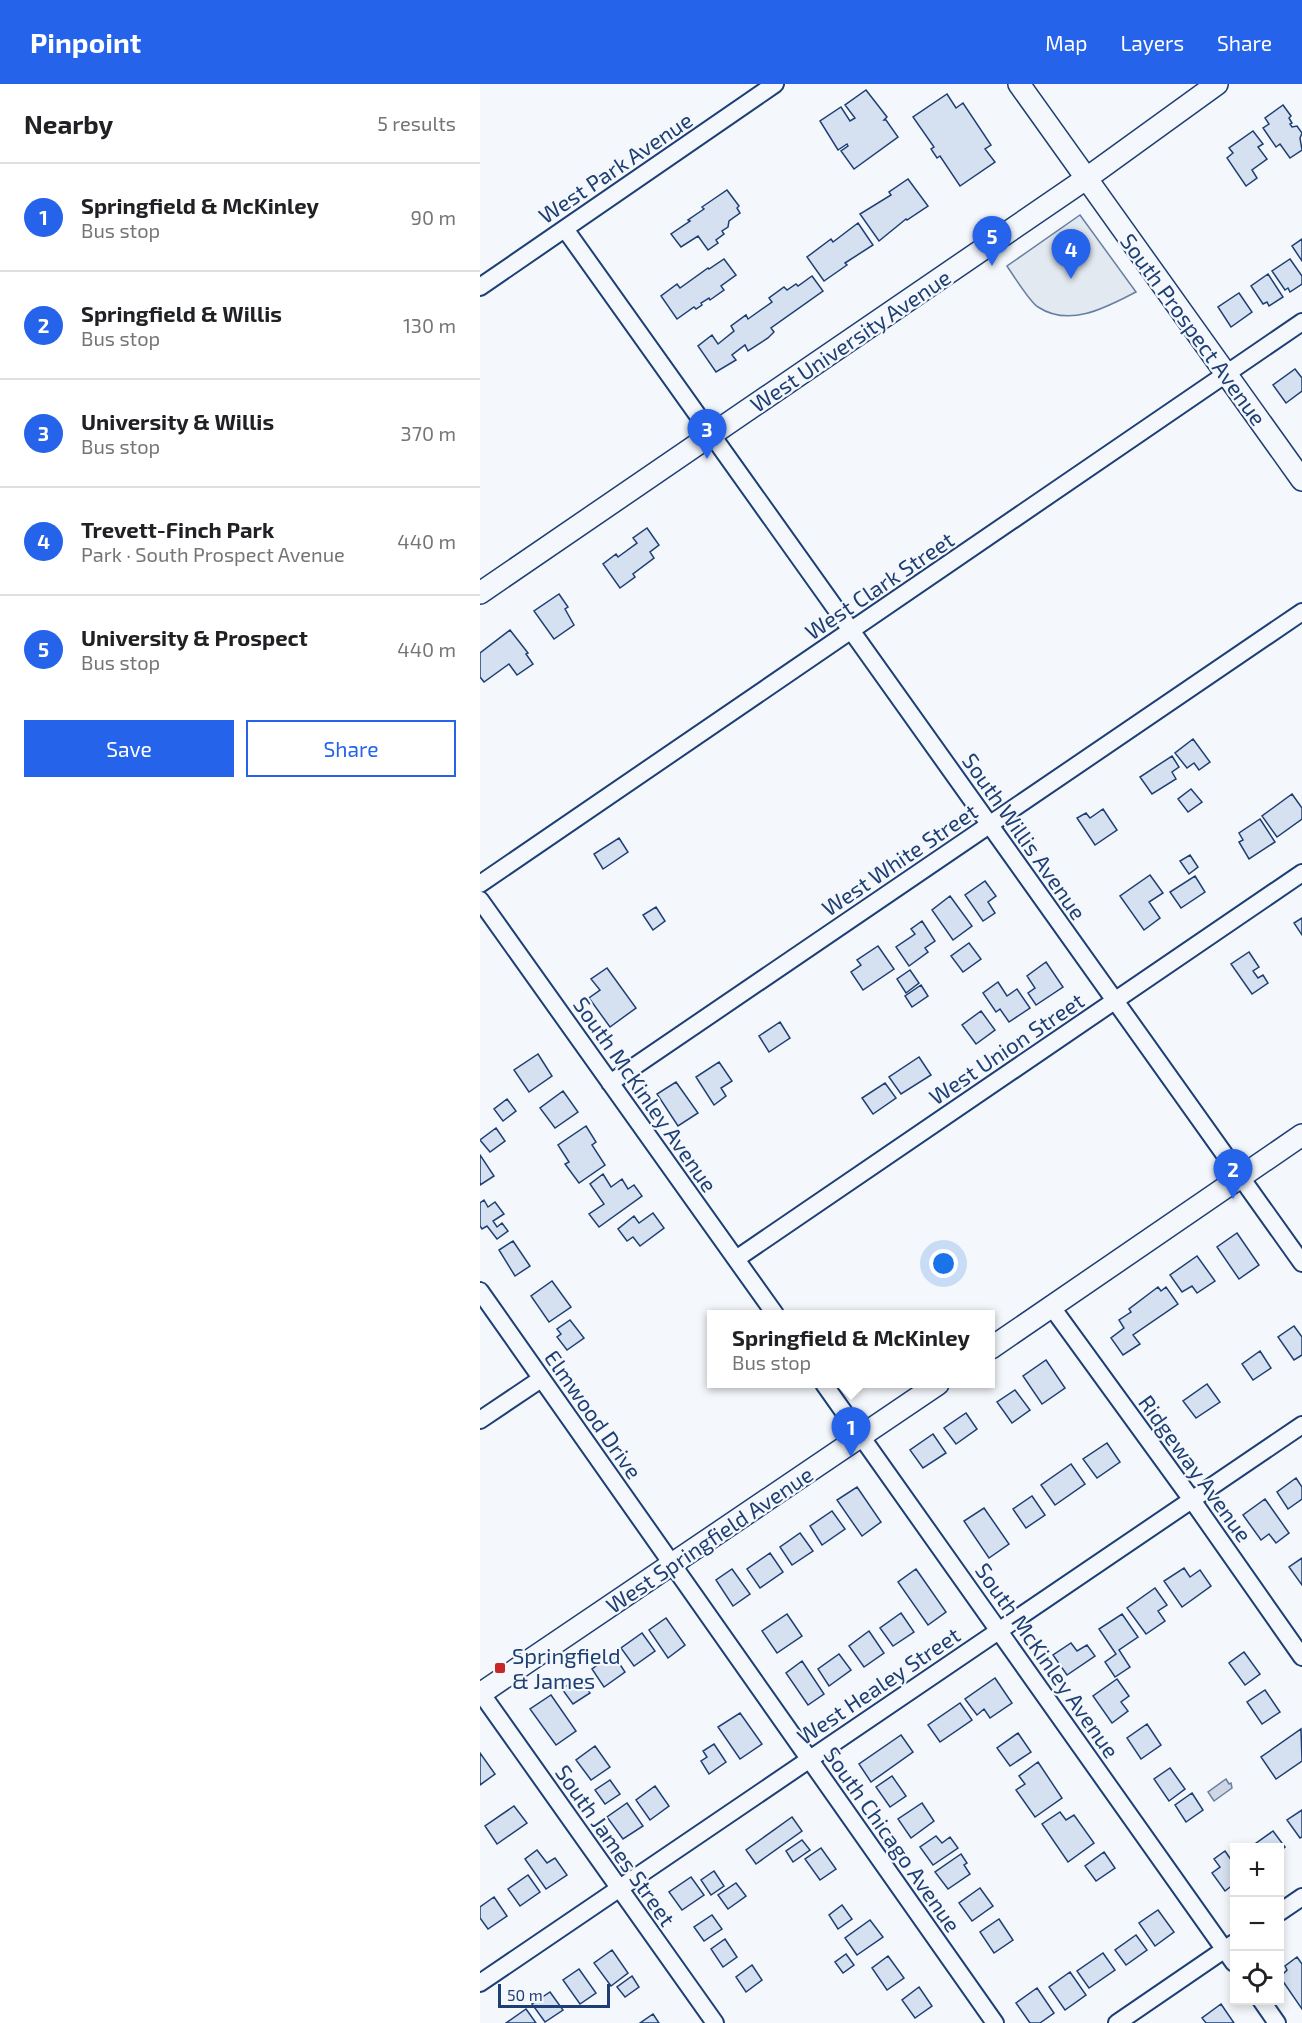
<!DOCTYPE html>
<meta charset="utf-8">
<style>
:root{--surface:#fff;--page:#f6f6f6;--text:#202124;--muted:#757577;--line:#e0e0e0;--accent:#2563eb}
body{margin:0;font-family:"Exo 2",sans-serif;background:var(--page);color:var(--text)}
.controls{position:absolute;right:18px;bottom:18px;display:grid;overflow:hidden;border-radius:0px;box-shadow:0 3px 9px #0003}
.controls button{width:54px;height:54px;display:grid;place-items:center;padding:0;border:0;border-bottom:2px solid var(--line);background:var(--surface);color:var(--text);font:30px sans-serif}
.scale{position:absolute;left:18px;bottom:15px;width:112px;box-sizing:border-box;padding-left:6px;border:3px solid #1d3f73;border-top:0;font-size:16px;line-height:21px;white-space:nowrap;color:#1d3f73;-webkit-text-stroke:4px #f4f7fb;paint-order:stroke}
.you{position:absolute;left:464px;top:1180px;width:21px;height:21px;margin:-15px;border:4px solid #fff;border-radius:50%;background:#1a73e8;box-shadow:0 0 0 9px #1a73e833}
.badge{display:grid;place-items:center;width:39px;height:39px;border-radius:50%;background:var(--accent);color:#fff;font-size:20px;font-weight:700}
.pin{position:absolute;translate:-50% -50px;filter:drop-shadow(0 2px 3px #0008)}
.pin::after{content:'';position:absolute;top:32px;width:21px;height:18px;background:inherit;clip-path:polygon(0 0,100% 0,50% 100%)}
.popup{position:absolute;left:227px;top:1226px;width:288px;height:78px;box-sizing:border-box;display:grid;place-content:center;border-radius:0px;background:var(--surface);filter:drop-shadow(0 2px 4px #0005);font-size:20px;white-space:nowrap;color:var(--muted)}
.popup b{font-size:22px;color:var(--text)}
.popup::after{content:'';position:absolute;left:50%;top:100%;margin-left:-12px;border:12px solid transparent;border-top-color:var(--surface)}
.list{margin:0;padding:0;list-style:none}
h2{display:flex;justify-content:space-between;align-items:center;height:78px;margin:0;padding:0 24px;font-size:26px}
h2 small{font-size:20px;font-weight:400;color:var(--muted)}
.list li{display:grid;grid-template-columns:39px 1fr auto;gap:18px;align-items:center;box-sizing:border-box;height:108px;padding:0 24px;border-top:2px solid var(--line)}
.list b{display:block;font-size:22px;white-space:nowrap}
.list p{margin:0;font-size:20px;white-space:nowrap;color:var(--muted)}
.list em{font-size:20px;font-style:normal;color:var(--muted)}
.actions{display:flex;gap:12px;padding:18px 24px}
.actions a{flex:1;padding:14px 0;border:2px solid var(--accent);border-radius:0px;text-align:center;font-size:21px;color:var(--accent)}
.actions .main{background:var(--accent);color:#fff}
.icon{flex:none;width:33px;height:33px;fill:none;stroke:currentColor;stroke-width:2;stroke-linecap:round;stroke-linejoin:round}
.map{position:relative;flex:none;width:822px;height:1939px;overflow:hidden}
header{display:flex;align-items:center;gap:36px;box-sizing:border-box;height:84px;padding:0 30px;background:var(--accent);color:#fff}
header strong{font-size:28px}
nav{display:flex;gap:33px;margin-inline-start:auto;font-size:21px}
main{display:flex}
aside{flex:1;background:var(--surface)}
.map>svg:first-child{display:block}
</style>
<header>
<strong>Pinpoint</strong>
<nav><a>Map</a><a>Layers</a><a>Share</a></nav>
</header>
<main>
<aside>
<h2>Nearby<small>5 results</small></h2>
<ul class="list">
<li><span class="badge">1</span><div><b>Springfield &amp; McKinley</b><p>Bus stop</p></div><em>90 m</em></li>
<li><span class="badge">2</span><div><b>Springfield &amp; Willis</b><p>Bus stop</p></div><em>130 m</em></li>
<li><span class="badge">3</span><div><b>University &amp; Willis</b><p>Bus stop</p></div><em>370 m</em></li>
<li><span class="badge">4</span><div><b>Trevett-Finch Park</b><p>Park · South Prospect Avenue</p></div><em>440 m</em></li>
<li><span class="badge">5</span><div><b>University &amp; Prospect</b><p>Bus stop</p></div><em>440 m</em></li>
</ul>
<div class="actions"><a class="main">Save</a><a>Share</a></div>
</aside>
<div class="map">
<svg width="822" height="1939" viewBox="0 0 822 1939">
<rect width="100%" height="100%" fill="#f4f7fb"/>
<path fill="#e3e9f0" stroke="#687fa3" stroke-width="1.5" d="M 600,131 L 656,208 C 627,223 590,244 558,223 C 550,218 533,191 527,182 Z"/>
<path fill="#cfd7e4" stroke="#687fa3" stroke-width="1.5" d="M 746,1695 L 749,1700 L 751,1699 L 752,1704 L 734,1717 L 728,1708 Z"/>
<path fill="#d5e0f0" stroke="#1d3f73" stroke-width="1.5" d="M 386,6 L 407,33 L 404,36 L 406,36 L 418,53 L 374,85 L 361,67 L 368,62 L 367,60 L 358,66 L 340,37 L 361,23 L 370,37 L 375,34 L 365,21 Z
M 467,10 L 476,24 L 483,19 L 511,61 L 505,65 L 515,78 L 480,102 L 460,72 L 457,74 L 451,65 L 454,63 L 433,33 Z
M 803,21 L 811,32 L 809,34 L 812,39 L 810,40 L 812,43 L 817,42 L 822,49 L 820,54 L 822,66 L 810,74 L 800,60 L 796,63 L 783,44 L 789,40 L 785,34 Z
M 773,47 L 783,60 L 778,63 L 787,75 L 772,86 L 777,94 L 766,102 L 747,74 L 753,69 L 749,64 Z
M 428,95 L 448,122 L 427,136 L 426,135 L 399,157 L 380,130 L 411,111 L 409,108 Z
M 247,106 L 259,122 L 257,124 L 260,129 L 249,137 L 248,143 L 242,147 L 244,150 L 236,156 L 238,159 L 228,166 L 218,152 L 201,163 L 191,150 L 210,137 L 208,136 L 224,125 L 222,123 Z
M 378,139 L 393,161 L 365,179 L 367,181 L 344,197 L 327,173 L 351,155 L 353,158 Z
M 822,155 L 822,177 L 812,162 Z
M 244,175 L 256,191 L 241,202 L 244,206 L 230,216 L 229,214 L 221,219 L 222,221 L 216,225 L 214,223 L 197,235 L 181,212 L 197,200 L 200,204 L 228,184 L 229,185 Z
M 810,175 L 822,192 L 822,200 L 810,208 L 808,204 L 805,206 L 792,187 Z
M 788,190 L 803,213 L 789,222 L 787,218 L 783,220 L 771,202 Z
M 332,192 L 343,207 L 291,244 L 294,248 L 288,254 L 268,267 L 265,261 L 252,271 L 256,276 L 236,288 L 218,262 L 232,251 L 238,260 L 254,247 L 251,242 L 266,231 L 268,235 L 292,218 L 289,214 L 304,203 L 307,206 L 316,200 L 318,202 Z
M 759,209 L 772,228 L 751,243 L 738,223 Z
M 815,285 L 822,294 L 822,307 L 806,319 L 793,301 Z
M 167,444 L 179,461 L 170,468 L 174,474 L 153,490 L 155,493 L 140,504 L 123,480 L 136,470 L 138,473 L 157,459 L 153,454 Z
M 79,510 L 88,523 L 85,525 L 94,541 L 74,555 L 54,527 Z
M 30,546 L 48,569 L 46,570 L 53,580 L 37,591 L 29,580 L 4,598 L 0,593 L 0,569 Z
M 713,655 L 730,678 L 719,686 L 714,679 L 707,684 L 695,669 Z
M 692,672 L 699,683 L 692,688 L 696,695 L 672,710 L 660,693 Z
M 711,705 L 722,718 L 708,728 L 698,715 Z
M 812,710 L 822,724 L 822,735 L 797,753 L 782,732 Z
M 623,725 L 637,746 L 615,761 L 597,734 L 606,729 L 610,734 Z
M 780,735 L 795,758 L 769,775 L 759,758 L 763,756 L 759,749 Z
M 139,754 L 148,768 L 123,785 L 114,770 Z
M 710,771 L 718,783 L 709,790 L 700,777 Z
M 670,791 L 683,809 L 669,818 L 680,834 L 664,846 L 640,812 Z
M 715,792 L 725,808 L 701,824 L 690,808 Z
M 505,797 L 516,812 L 508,818 L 515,829 L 503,837 L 485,811 Z
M 470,812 L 492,842 L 473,856 L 452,826 Z
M 176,823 L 185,837 L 173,846 L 163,831 Z
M 822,834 L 822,851 L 814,839 Z
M 442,837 L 455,857 L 445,864 L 448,868 L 429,882 L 416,863 L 435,850 L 431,845 Z
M 489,859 L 501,875 L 483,888 L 471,872 Z
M 398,862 L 414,885 L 383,906 L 371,888 L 381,881 L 377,876 Z
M 769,868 L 779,883 L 773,887 L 778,894 L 783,891 L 788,899 L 772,910 L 751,880 Z
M 566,878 L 583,903 L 556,921 L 548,909 L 555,904 L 547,892 Z
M 127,884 L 156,924 L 130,943 L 109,914 L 120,906 L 111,895 Z
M 430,886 L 439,899 L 426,909 L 417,895 Z
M 518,898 L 527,912 L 537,905 L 550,924 L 529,938 L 520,925 L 516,928 L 503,909 Z
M 441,901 L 448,912 L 432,923 L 425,912 Z
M 501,927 L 515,946 L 496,960 L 482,941 Z
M 300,938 L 310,954 L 289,968 L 279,952 Z
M 58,970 L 72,992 L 49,1008 L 34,986 Z
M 439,973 L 451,991 L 421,1010 L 409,993 Z
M 239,978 L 252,997 L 241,1004 L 246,1012 L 234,1021 L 216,993 Z
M 196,998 L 218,1029 L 198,1042 L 177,1010 Z
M 405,999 L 416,1014 L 393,1030 L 382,1014 Z
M 83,1007 L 98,1028 L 75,1044 L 60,1024 Z
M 27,1015 L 36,1027 L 23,1037 L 14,1025 Z
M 106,1042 L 116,1058 L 112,1061 L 125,1081 L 99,1099 L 85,1080 L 89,1078 L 78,1061 Z
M 16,1044 L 25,1057 L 10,1068 L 0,1056 Z
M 0,1071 L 14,1092 L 0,1101 Z
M 123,1090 L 131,1103 L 142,1095 L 148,1105 L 154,1101 L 162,1112 L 119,1143 L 109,1130 L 124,1120 L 110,1100 Z
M 4,1116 L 8,1123 L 15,1118 L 24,1130 L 13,1137 L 17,1143 L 22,1139 L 28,1147 L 17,1155 L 7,1142 L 2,1145 L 0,1142 L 0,1119 Z
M 173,1129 L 184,1144 L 160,1162 L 153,1153 L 147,1157 L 138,1145 L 154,1132 L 159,1139 Z
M 757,1149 L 779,1181 L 759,1195 L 737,1163 Z
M 33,1157 L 50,1182 L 35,1192 L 19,1166 Z
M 717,1172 L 735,1197 L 717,1209 L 712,1202 L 702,1208 L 690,1191 Z
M 72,1197 L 91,1223 L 69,1238 L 51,1212 Z
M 678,1203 L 681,1207 L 686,1203 L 698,1220 L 653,1251 L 660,1260 L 643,1271 L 631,1254 L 644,1244 L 639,1236 L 651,1228 L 649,1225 Z
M 90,1236 L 104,1254 L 87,1266 L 77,1253 L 81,1250 L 77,1245 Z
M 814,1242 L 822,1253 L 822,1271 L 814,1276 L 798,1253 Z
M 780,1267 L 791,1284 L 773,1296 L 762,1280 Z
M 566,1276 L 585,1304 L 562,1320 L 543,1292 Z
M 727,1300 L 740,1318 L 716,1334 L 703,1317 Z
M 535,1306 L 550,1326 L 532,1339 L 517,1318 Z
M 486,1329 L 497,1345 L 476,1360 L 464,1344 Z
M 453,1350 L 466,1369 L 443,1384 L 430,1366 Z
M 627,1359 L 640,1378 L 617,1394 L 603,1375 Z
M 591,1380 L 605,1400 L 575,1421 L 561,1401 Z
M 816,1394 L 822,1403 L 822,1415 L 808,1425 L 797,1408 Z
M 377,1403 L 401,1438 L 382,1452 L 357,1416 Z
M 552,1412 L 565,1431 L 546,1444 L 533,1425 Z
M 785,1415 L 809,1449 L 796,1459 L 789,1450 L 781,1456 L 763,1431 Z
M 504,1424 L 529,1460 L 509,1474 L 484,1437 Z
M 352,1427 L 365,1445 L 342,1461 L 330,1442 Z
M 320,1449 L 333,1467 L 312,1481 L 300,1463 Z
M 290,1469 L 303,1488 L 280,1504 L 267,1485 Z
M 822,1474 L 822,1501 L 809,1483 Z
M 704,1484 L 710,1493 L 720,1486 L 731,1502 L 702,1523 L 684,1497 Z
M 252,1485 L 270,1510 L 253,1522 L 236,1496 Z
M 436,1485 L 466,1528 L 448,1541 L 418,1498 Z
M 675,1504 L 687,1521 L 678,1527 L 685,1537 L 666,1550 L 647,1524 Z
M 421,1529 L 434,1548 L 413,1562 L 400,1544 Z
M 307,1530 L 322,1552 L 297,1569 L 282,1547 Z
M 642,1530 L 658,1553 L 639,1566 L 650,1583 L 635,1593 L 625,1578 L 636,1570 L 619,1545 Z
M 186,1534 L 205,1561 L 188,1574 L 169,1546 Z
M 389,1547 L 404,1569 L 384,1583 L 369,1562 Z
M 162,1549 L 175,1567 L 154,1582 L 141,1564 Z
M 591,1559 L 597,1567 L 607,1561 L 615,1572 L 587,1591 L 573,1571 Z
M 764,1568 L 780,1590 L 765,1601 L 749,1579 Z
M 133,1570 L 145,1588 L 124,1603 L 112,1585 Z
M 359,1570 L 371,1586 L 349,1602 L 338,1585 Z
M 322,1577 L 344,1610 L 328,1621 L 306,1589 Z
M 99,1593 L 110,1609 L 93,1620 L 82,1605 Z
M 515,1594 L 532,1619 L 510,1634 L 504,1625 L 497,1631 L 485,1615 Z
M 637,1595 L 649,1612 L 641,1618 L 648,1627 L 632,1639 L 613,1612 Z
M 785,1606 L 800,1628 L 782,1640 L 767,1618 Z
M 71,1611 L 96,1647 L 76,1661 L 50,1625 Z
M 480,1619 L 492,1636 L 460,1658 L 448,1641 Z
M 260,1629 L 282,1660 L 260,1675 L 238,1643 Z
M 667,1640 L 681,1661 L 661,1675 L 647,1654 Z
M 821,1645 L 822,1677 L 796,1695 L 781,1673 Z
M 538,1649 L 551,1668 L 530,1682 L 517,1664 Z
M 421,1651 L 433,1668 L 391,1698 L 379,1680 Z
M 234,1660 L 246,1678 L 229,1690 L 221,1677 L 227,1673 L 223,1667 Z
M 115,1662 L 130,1683 L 111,1696 L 96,1676 Z
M 0,1669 L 15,1690 L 0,1701 Z
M 558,1678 L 582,1714 L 555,1733 L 536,1706 L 545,1700 L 539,1692 Z
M 690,1684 L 705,1705 L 689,1717 L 674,1695 Z
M 412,1692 L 426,1712 L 410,1723 L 396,1703 Z
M 130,1696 L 140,1710 L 125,1720 L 115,1706 Z
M 175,1702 L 189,1722 L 170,1736 L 156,1716 Z
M 712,1709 L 723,1726 L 706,1738 L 695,1721 Z
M 147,1719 L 163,1742 L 143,1755 L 127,1733 Z
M 442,1719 L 454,1737 L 431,1754 L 418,1735 Z
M 34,1722 L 47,1739 L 17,1760 L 5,1742 Z
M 822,1726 L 822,1753 L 820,1754 L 807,1736 Z
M 580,1728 L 586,1736 L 594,1731 L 614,1759 L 588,1778 L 562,1740 Z
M 312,1733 L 322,1747 L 276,1780 L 266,1766 Z
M 793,1747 L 805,1763 L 800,1767 L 800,1764 L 773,1764 L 772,1762 Z
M 456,1752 L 462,1759 L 470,1753 L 478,1764 L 453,1781 L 440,1763 Z
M 322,1756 L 330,1766 L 313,1778 L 306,1767 Z
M 341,1764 L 356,1785 L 340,1796 L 325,1775 Z
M 57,1766 L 67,1779 L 75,1774 L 87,1791 L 66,1805 L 45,1775 Z
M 745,1767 L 754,1780 L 754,1800 L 745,1807 L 732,1789 L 740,1783 L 734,1775 Z
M 624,1768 L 635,1784 L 616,1797 L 605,1782 Z
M 481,1770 L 487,1779 L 484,1781 L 490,1790 L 468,1805 L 455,1788 Z
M 234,1787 L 244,1802 L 231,1811 L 221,1796 Z
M 48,1791 L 60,1808 L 40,1822 L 28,1805 Z
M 211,1793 L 224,1811 L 202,1826 L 189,1808 Z
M 256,1799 L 266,1812 L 248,1825 L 238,1811 Z
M 500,1804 L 513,1822 L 492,1837 L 479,1819 Z
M 14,1813 L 27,1832 L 8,1845 L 0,1834 L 0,1823 Z
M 362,1821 L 372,1835 L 358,1845 L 349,1831 Z
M 678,1826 L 694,1848 L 675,1862 L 659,1839 Z
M 232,1831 L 242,1845 L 224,1857 L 214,1843 Z
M 519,1835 L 533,1856 L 514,1869 L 500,1848 Z
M 390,1836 L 403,1853 L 377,1871 L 365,1854 Z
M 656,1851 L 667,1866 L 646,1881 L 635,1866 Z
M 245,1855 L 257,1873 L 243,1883 L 231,1865 Z
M 132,1866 L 148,1889 L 131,1902 L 114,1879 Z
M 623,1869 L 635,1886 L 609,1904 L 597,1887 Z
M 366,1870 L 374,1881 L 363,1889 L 355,1878 Z
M 408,1872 L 424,1894 L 407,1906 L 392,1884 Z
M 817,1873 L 822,1880 L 822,1925 L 800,1893 L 807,1886 L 805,1882 Z
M 272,1881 L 282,1896 L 266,1908 L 256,1893 Z
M 99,1885 L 116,1909 L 100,1920 L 83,1896 Z
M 590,1888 L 606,1911 L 585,1926 L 569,1903 Z
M 152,1892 L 159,1903 L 145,1913 L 137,1903 Z
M 439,1903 L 452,1922 L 435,1934 L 422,1916 Z
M 557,1904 L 574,1929 L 560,1939 L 550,1939 L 536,1919 Z
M 70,1908 L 83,1926 L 65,1938 L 52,1920 Z
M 741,1920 L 754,1939 L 726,1939 L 722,1934 Z
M 46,1925 L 56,1939 L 26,1939 Z
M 173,1930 L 179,1939 L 160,1939 Z"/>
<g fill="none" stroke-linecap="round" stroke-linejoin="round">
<defs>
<path id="minor" d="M 85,145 L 822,1179
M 0,203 L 295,0
M 0,800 L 822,238
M 0,816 L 295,1230
M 130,999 L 822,528
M 256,1175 L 822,789
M 0,1207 L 515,1939
M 571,1222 L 712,1416 L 822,1573
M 344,1300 L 754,1879
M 0,1336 L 61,1295
M 1,1609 L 235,1939
M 800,1828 L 822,1813
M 0,1899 L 822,1341
M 781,1916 L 797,1939
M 637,1939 L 754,1859"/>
<path id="major" d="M 539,0 L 822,396
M 0,509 L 607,94 L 737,0
M 511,1264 L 822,1051
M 0,1610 L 458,1300"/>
</defs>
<use href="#minor" stroke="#1d3f73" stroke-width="20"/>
<use href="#major" stroke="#1d3f73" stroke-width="24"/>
<use href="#minor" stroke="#f4f7fb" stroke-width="16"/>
<use href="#major" stroke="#f4f7fb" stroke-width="21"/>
</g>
<rect fill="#c62828" stroke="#f4f7fb" stroke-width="2" x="14" y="1578" width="12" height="12" rx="3"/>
<g text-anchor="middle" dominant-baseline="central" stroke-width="4.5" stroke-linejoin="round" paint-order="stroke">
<g font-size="22" fill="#1d3f73" stroke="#f4f7fb">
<text transform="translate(135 83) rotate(-34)">West Park Avenue</text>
<text transform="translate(714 245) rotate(54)">South Prospect Avenue</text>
<text transform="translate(370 256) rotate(-34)">West University Avenue</text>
<text transform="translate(399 501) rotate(-34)">West Clark Street</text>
<text transform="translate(545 752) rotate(55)">South Willis Avenue</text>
<text transform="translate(419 775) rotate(-34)">West White Street</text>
<text transform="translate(526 964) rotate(-34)">West Union Street</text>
<text transform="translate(166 1010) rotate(55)">South McKinley Avenue</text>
<text transform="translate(114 1330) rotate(55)">Elmwood Drive</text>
<text transform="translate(716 1384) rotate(54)">Ridgeway Avenue</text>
<text transform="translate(229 1455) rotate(-34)">West Springfield Avenue</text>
<text transform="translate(568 1576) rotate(55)">South McKinley Avenue</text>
<text transform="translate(398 1601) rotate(-34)">West Healey Street</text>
<text transform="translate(413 1755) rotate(55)">South Chicago Avenue</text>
<text transform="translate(136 1761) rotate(55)">South James Street</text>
</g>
<g font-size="22" fill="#1d3f73" stroke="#f4f7fb" text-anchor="start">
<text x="32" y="1571">Springfield<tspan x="32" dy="25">&amp; James</tspan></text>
</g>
</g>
</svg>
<div class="controls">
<button>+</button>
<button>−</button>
<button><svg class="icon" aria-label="locate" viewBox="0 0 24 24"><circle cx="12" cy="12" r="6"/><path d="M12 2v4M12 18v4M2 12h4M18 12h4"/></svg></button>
</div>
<div class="scale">50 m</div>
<div class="you"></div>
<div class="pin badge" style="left:371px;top:1373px">1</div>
<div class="popup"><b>Springfield &amp; McKinley</b>Bus stop</div>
<div class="pin badge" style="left:753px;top:1115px">2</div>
<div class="pin badge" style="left:227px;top:375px">3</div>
<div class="pin badge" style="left:591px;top:195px">4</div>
<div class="pin badge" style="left:512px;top:182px">5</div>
</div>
</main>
